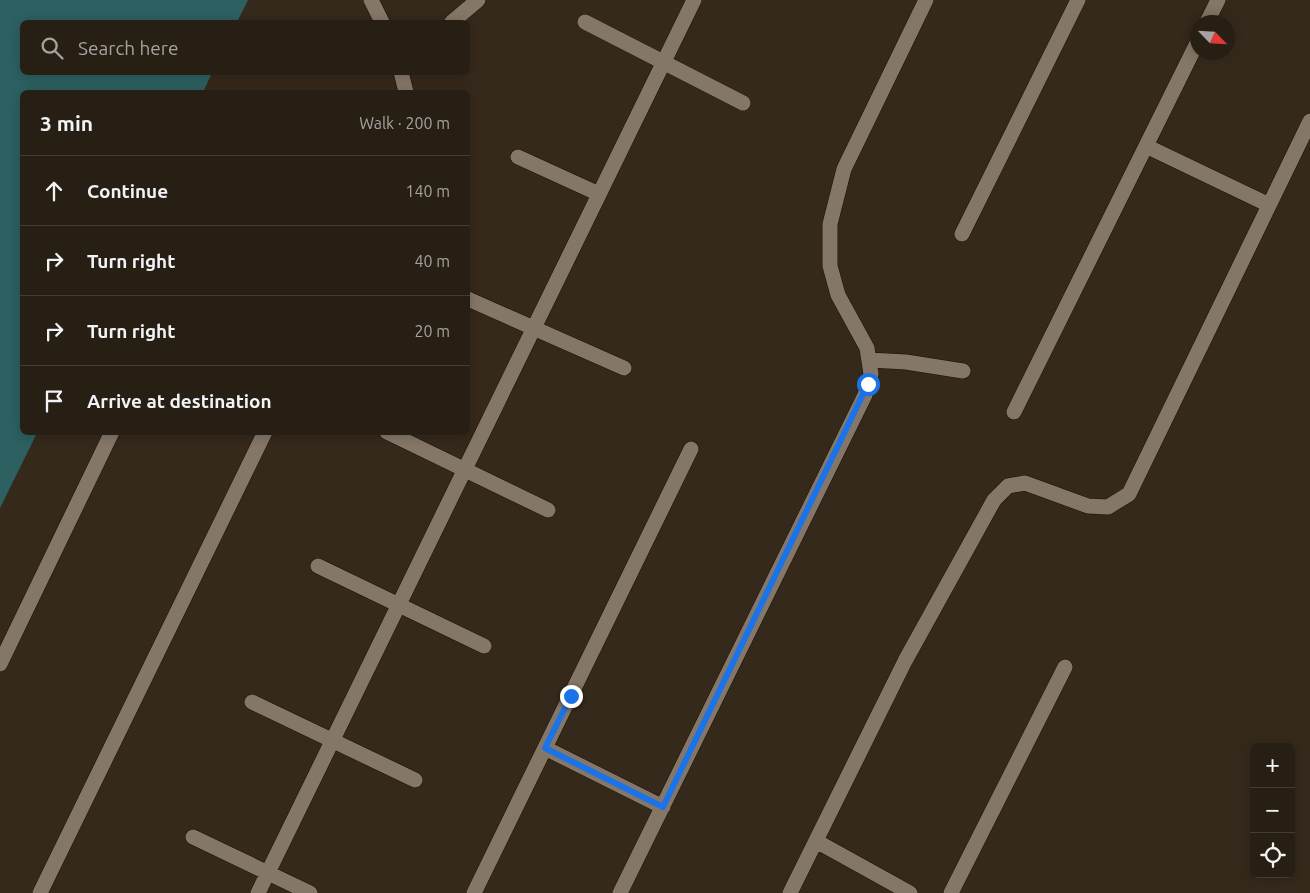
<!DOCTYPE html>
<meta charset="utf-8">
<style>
:root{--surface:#281f14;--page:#30271d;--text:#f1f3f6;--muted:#a5a2a0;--line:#443d34}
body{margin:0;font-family:Ubuntu,sans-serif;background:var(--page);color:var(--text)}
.controls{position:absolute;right:15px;bottom:15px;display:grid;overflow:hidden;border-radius:8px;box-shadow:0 2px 12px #0003}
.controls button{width:45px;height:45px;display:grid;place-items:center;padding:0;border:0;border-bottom:1px solid var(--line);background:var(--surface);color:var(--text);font:25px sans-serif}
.compass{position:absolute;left:1190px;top:15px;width:45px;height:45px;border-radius:50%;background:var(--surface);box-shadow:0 2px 12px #0003;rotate:115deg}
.stop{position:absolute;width:15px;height:15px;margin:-11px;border:4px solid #1a73e8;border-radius:50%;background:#fff}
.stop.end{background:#1a73e8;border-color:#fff;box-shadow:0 1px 5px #0008}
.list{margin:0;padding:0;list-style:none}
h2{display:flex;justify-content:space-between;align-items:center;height:65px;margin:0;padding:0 20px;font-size:21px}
h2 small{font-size:16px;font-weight:400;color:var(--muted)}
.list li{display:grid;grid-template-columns:32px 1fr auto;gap:15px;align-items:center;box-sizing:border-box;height:70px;padding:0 20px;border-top:1px solid var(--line)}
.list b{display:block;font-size:19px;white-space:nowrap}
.list em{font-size:16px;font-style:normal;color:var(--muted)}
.icon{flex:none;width:28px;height:28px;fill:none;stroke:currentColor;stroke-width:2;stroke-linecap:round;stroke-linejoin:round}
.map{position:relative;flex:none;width:1310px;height:893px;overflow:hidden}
.search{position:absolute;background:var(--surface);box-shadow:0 2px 12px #0003;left:20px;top:20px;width:450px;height:55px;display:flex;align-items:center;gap:12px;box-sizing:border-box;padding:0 18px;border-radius:8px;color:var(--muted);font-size:19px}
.panel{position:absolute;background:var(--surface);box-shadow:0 2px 12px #0003;left:20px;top:90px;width:450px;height:345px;border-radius:8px}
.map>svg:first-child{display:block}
</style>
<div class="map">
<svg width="1310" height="893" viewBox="0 0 1310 893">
<rect width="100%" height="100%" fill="#35291b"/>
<path fill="#2c6061" d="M 0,0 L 248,0 L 237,22 L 22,22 L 22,72 L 212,73 L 203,92 L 22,92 L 22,432 L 37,433 L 0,508 Z"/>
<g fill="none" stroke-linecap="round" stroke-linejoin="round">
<defs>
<path id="minor" d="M 371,0 L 382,22
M 452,22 L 478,0
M 585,22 L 743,103
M 1207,22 L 1218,0
M 401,72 L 406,92
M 1146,146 L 1269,205
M 518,157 L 599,194
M 962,234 L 1078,0
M 468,299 L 624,368
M 869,360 L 906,362 L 963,371
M 1014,412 L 1198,41
M 387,432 L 548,510
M 318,566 L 484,646
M 0,664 L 112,432
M 252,702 L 415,780
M 545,748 L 663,807
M 193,837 L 310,893
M 816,841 L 910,893
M 40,893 L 265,432
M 258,893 L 694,0
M 474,893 L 691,449
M 620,893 L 865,395 L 871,374 L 867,348 L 838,295 L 830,266 L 830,224 L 844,169 L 926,0
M 790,893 L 905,661 L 994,500 L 1008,486 L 1025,483 L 1088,506 L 1108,507 L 1129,494 L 1310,121
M 951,893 L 1065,667"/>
</defs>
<use href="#minor" stroke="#1c1105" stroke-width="16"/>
<use href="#minor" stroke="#857768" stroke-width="15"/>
</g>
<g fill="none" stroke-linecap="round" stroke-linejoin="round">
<path stroke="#1a73e8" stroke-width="6" d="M 571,696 L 545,748 L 663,807 L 868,384"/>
</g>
</svg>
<div class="controls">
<button>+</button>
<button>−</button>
<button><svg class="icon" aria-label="locate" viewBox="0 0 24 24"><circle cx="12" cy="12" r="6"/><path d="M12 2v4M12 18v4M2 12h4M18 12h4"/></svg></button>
</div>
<svg class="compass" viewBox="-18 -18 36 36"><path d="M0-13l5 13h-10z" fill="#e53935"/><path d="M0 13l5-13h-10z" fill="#a5a2a0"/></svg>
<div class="stop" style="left:868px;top:384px"></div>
<div class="stop end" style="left:571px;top:696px"></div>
<div class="search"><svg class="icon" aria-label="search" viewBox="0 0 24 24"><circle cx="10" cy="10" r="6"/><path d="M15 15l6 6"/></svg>Search here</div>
<section class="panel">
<h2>3 min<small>Walk · 200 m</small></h2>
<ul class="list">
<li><svg class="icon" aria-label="ahead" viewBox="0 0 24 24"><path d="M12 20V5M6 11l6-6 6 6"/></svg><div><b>Continue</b></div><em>140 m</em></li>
<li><svg class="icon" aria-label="right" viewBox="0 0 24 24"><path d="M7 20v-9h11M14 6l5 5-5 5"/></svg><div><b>Turn right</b></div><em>40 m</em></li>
<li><svg class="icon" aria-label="right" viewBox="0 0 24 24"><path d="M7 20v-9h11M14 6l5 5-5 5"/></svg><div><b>Turn right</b></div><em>20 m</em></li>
<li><svg class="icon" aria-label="arrive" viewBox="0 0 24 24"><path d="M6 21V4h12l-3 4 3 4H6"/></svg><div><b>Arrive at destination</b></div></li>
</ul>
</section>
</div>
